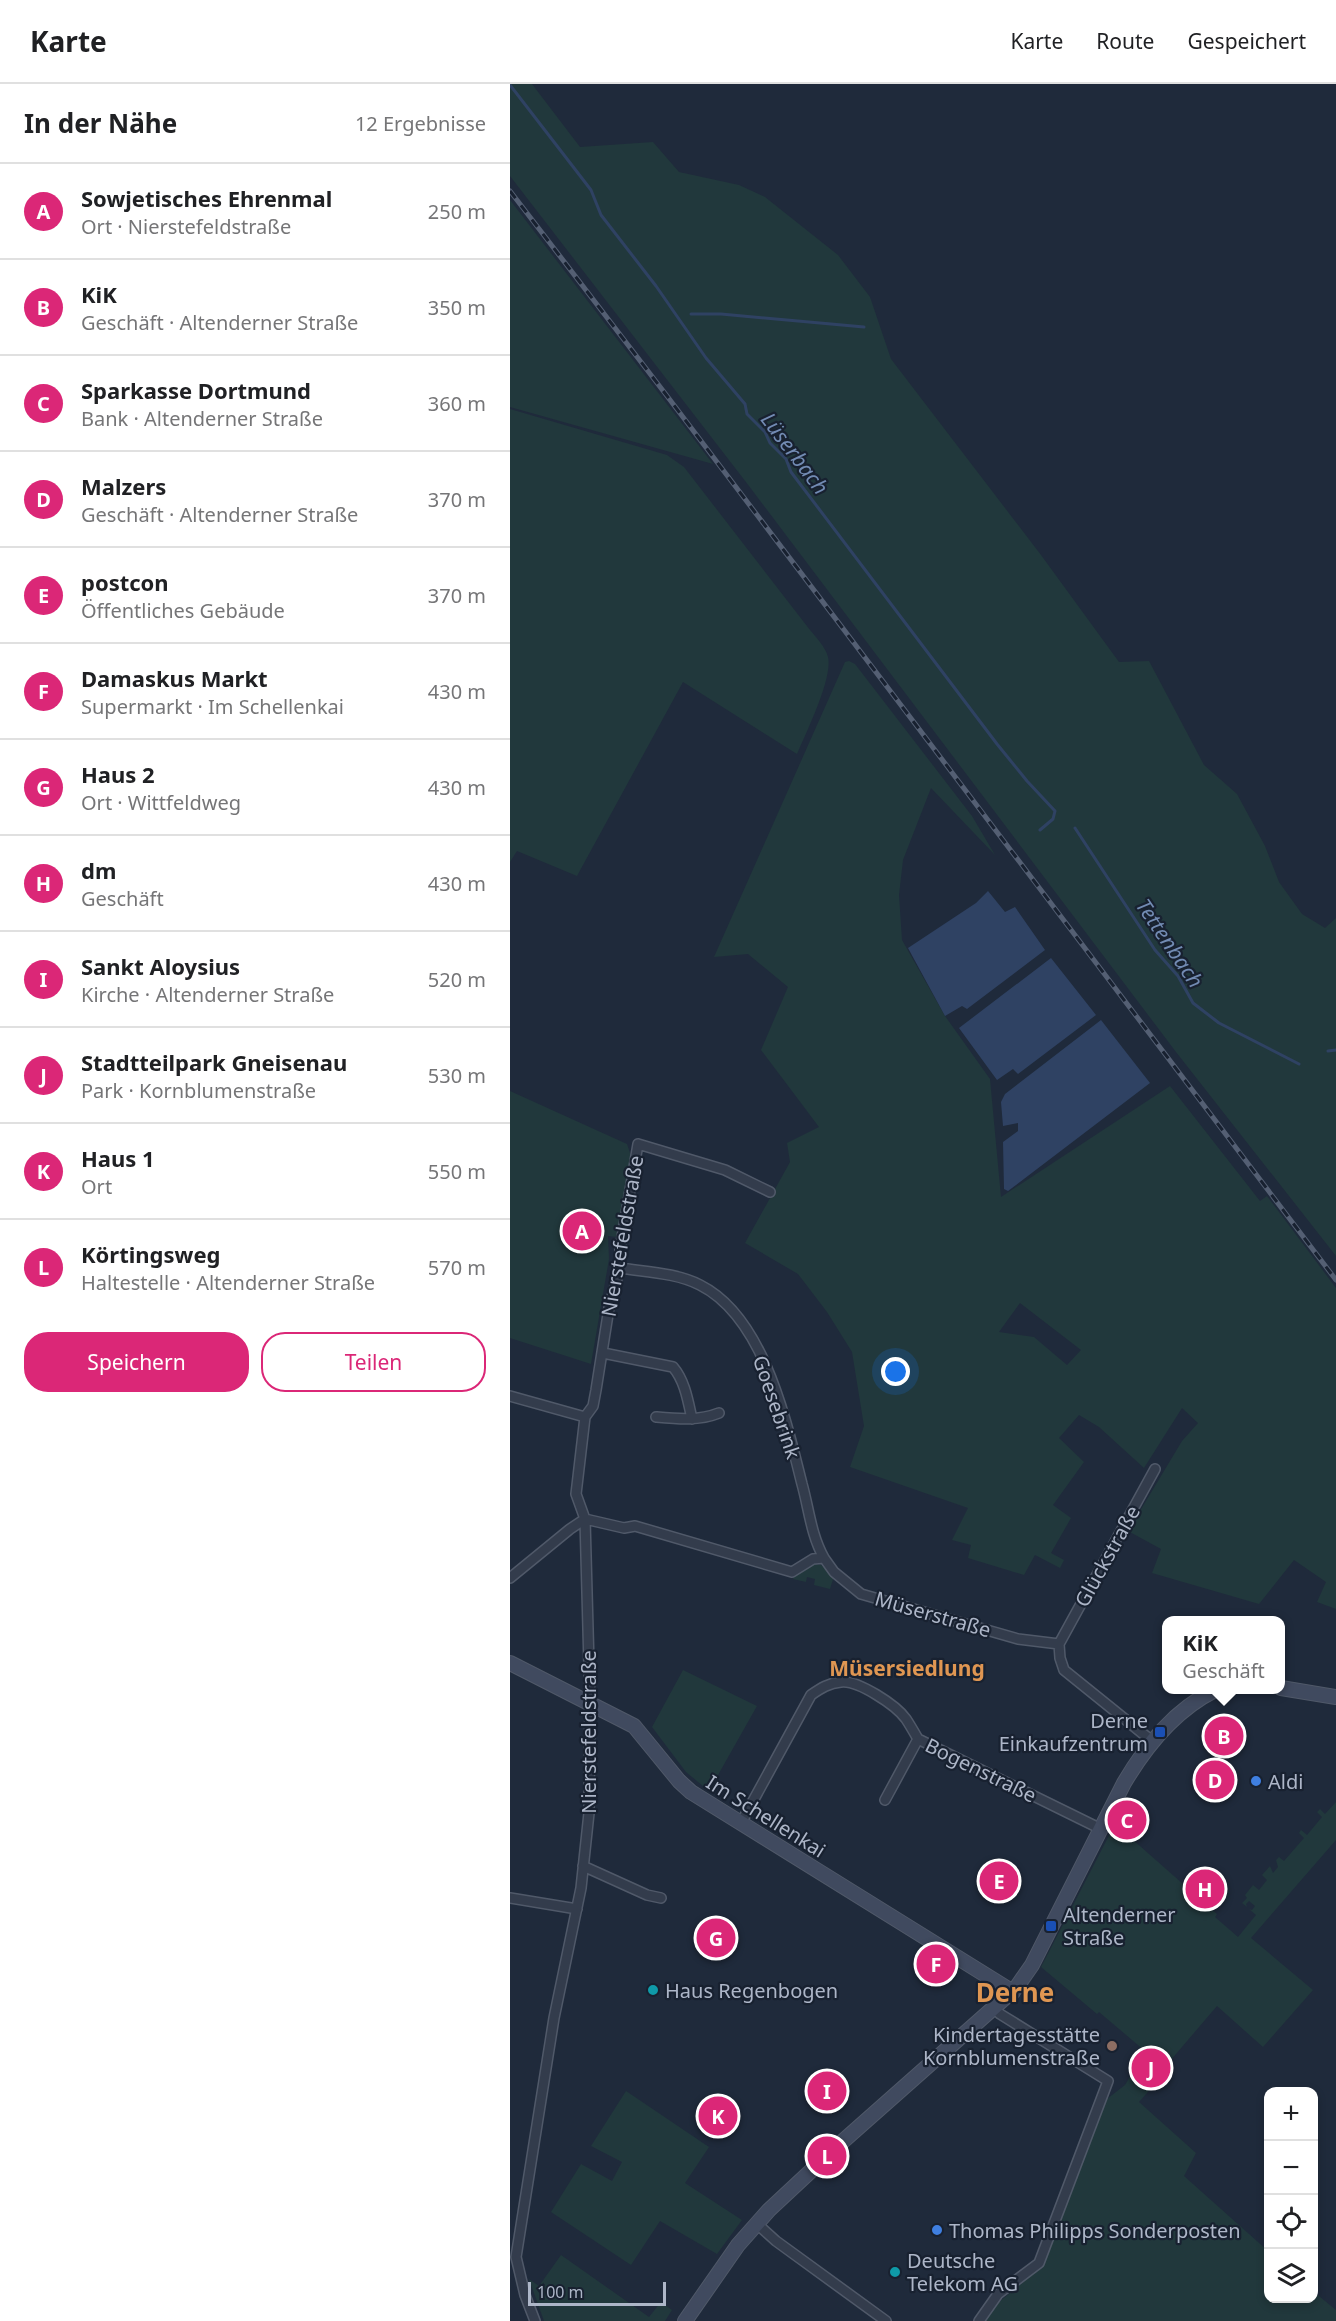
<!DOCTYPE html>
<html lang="de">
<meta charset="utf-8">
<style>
:root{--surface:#fff;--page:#f2f2f2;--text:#202124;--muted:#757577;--line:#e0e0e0;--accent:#db2777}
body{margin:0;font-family:"Noto Sans",sans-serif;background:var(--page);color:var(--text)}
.controls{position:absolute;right:18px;bottom:18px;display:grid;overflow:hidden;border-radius:12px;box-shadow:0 3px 9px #0003}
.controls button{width:54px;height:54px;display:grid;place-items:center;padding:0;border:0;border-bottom:2px solid var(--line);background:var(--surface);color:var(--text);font:30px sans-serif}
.scale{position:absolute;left:18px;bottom:15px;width:138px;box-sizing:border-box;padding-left:6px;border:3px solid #adb6c8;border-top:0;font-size:16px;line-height:21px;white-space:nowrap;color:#adb6c8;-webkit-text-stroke:4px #182130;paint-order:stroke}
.you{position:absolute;left:386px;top:1288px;width:21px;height:21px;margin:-15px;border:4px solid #fff;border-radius:50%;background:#1a73e8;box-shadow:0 0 0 9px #1a73e833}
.badge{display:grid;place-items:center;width:39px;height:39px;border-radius:50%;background:var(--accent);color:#fff;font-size:20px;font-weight:700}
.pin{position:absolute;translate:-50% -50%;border:3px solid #fff;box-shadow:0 2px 6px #0006}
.popup{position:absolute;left:652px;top:1532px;width:123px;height:78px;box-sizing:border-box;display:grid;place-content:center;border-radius:12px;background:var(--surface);filter:drop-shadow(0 2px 4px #0005);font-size:20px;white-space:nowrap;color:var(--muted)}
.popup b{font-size:22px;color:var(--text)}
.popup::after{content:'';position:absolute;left:50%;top:100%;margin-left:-12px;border:12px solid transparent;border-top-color:var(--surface)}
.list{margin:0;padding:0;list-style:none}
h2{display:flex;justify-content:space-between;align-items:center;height:78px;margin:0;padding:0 24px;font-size:26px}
h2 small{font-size:20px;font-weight:400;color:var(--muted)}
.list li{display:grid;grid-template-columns:39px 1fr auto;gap:18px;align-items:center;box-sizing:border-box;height:96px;padding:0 24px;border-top:2px solid var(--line)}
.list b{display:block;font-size:22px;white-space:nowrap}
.list p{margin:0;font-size:20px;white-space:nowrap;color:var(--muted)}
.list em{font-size:20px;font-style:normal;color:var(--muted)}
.actions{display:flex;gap:12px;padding:18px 24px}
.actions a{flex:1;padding:14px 0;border:2px solid var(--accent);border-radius:24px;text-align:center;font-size:21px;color:var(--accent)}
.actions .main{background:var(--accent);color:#fff}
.icon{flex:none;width:33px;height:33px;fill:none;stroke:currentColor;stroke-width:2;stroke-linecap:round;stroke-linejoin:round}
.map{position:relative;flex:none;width:826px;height:2237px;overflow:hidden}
header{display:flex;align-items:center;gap:36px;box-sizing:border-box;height:84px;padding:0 30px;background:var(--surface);border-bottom:2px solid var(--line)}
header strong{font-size:28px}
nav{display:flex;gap:33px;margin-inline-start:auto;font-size:21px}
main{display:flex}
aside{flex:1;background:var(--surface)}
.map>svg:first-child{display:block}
</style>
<header>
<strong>Karte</strong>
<nav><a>Karte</a><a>Route</a><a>Gespeichert</a></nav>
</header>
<main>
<aside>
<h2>In der Nähe<small>12 Ergebnisse</small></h2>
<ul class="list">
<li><span class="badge">A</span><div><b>Sowjetisches Ehrenmal</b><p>Ort · Nierstefeldstraße</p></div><em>250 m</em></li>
<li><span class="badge">B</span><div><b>KiK</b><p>Geschäft · Altenderner Straße</p></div><em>350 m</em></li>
<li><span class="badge">C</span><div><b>Sparkasse Dortmund</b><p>Bank · Altenderner Straße</p></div><em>360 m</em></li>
<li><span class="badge">D</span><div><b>Malzers</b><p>Geschäft · Altenderner Straße</p></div><em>370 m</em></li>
<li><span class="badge">E</span><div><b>postcon</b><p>Öffentliches Gebäude</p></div><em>370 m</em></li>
<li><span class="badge">F</span><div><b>Damaskus Markt</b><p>Supermarkt · Im Schellenkai</p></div><em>430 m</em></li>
<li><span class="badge">G</span><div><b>Haus 2</b><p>Ort · Wittfeldweg</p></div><em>430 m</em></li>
<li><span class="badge">H</span><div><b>dm</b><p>Geschäft</p></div><em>430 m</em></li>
<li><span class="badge">I</span><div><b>Sankt Aloysius</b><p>Kirche · Altenderner Straße</p></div><em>520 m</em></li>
<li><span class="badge">J</span><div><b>Stadtteilpark Gneisenau</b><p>Park · Kornblumenstraße</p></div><em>530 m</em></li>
<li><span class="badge">K</span><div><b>Haus 1</b><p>Ort</p></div><em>550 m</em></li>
<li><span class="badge">L</span><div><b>Körtingsweg</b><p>Haltestelle · Altenderner Straße</p></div><em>570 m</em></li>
</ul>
<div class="actions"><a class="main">Speichern</a><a>Teilen</a></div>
</aside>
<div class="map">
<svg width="826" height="2237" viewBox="0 0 826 2237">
<rect width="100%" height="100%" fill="#1f2a3b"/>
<path fill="#21383c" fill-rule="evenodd" d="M 0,0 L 22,0 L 70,63 L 143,58 L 169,88 L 229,101 L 255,113 L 328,171 L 360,213 L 381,275 L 531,471 L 609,578 L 639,577 L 694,681 L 727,710 L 755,762 L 769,798 L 792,830 L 815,844 L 826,834 L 826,1172 L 666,968 L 239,402 L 0,92 Z
M 0,116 L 203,380 L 0,323 Z
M 0,325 L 157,371 L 174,383 L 300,546 C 306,553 316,564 318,573 C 323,594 296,649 287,670 L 173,598 L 67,792 L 7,767 L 0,778 Z
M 339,577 L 345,580 L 462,732 L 485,771 L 421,704 L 393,776 L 389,811 L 392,856 L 435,932 L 480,995 L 491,1113 L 660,1002 L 750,1117 L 757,1112 L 826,1204 L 826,1525 L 807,1518 L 816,1498 L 784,1476 L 749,1520 L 642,1489 L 651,1465 L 618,1447 L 672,1357 L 688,1339 L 672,1324 L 634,1384 L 589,1343 L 569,1331 L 549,1354 L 574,1378 L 543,1421 L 561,1434 L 541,1469 L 554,1476 L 550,1484 L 525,1471 L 514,1491 L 458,1474 L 461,1461 L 442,1456 L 458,1424 L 340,1383 L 354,1342 L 342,1268 L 317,1228 L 288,1190 L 235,1159 L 280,1078 L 277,1059 L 309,1043 L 251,966 L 278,903 L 238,870 L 204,873 L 335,578 ZM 510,1219 L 571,1266 L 557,1281 L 524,1253 L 489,1248 Z
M 0,1007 L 117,1060 L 121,1072 L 107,1153 L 98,1152 L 99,1175 L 81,1280 L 0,1254 Z
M 303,1480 L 311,1481 L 324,1492 L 320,1505 L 304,1501 L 305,1495 L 297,1493 L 296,1498 L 283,1495 L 285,1490 Z
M 173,1586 L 247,1622 L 199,1707 L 176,1688 L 142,1643 Z
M 826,1718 L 826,1756 L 741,1854 L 803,1906 L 753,1963 L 707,1922 L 660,1977 L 652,1992 L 629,2018 L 686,2069 L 674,2092 L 758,2167 L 758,2214 L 804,2214 L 804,2208 L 826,2226 L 826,2237 L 475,2237 L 489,2218 L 532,2183 L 597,2015 L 615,2001 L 635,1967 L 589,1928 L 587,1930 L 531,1883 L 605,1740 L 707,1830 L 705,1833 L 728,1853 L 746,1831 L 739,1825 L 742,1826 L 745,1822 L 739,1817 L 736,1820 L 737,1823 L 732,1819 L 737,1814 L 735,1811 L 743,1801 L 749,1806 L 757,1796 L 752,1791 L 760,1782 L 763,1789 L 768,1783 L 766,1776 L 769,1773 L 774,1777 L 794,1754 L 789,1749 L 791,1746 L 797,1751 L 812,1733 L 807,1728 L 810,1725 L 815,1730 Z
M 116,2007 L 199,2063 L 175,2099 L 232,2136 L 207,2170 L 150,2137 L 121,2181 L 41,2128 L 71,2080 L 102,2097 L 112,2078 L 81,2062 Z
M 51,2171 L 139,2233 L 151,2218 L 162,2226 L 155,2237 L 34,2237 L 19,2195 L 29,2202 Z"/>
<path fill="#2f4263" d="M 478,807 L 495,828 L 505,823 L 535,866 L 457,925 L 452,922 L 435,932 L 398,864 L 466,819 Z
M 541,874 L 586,931 L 508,990 L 503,985 L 487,996 L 449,944 Z
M 591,936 L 640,999 L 498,1107 L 494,1105 L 493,1058 L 508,1047 L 508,1039 L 493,1042 L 491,1018 L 495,1010 Z"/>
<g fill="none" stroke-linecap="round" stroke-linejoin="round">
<path stroke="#2f4263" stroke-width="3" d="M 0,1 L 81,106 L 91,131 L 146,202 L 196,274 L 235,320 L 237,330 L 255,348 L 260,359 L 276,375 L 281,388 L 487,660 L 517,697 L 545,727 L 543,735 L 530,746
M 181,230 L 211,230 L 354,243
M 565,744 L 645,866 L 668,892 L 683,919 L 709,939 L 789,980
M 818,967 L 826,966"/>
<defs>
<path id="street" d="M 110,1184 C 136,1188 167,1189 190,1201 C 254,1233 276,1337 292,1400 C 299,1425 301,1451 314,1474
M 93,1269 L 163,1283 C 175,1297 178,1317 182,1335
M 0,1312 L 75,1333
M 146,1333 C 168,1335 189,1337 209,1329
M 75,1435 L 114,1444 L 125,1442 L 282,1488 L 303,1475 L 314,1474 L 324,1488 L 351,1510 L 508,1555 L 549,1560
M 0,1494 L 60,1445 L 75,1435
M 549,1560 L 645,1385
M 549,1560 L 550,1574 L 554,1586 L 642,1657
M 375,1716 L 408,1655
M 231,1739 L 301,1611 C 311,1604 319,1599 331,1598 C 348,1596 386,1621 396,1635 C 400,1641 404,1648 408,1655 L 591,1745
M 73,1782 L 137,1811 L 151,1814
M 0,1814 L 67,1825
M 246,2139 L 266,2157 L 376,2237
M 25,2237 L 15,2211 L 6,2173 L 44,1934 L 71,1804 L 79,1729 L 80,1618 L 75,1435 L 66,1410 L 75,1333 L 83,1322 L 86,1306 L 99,1224 L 110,1184 L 110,1165 L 128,1060 L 215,1086 L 260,1108
M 469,2237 L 488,2210 L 529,2179 L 598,1997 L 490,1930 L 484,1924"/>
<path id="secondary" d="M 0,1579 L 124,1642 L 169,1697 L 181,1708 L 503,1908
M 771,1604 L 826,1613
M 175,2237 L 228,2161 L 259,2126 L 332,2058 L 506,1904 L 522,1881 L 614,1699 C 637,1660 665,1626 705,1606"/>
</defs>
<use href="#street" stroke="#505969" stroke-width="12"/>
<use href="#secondary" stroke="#505969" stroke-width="16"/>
<use href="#street" stroke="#333c4c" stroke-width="9"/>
<use href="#secondary" stroke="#404a5f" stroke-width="14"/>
<defs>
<path id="rail" d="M 0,107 L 154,308 L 826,1196"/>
</defs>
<use href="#rail" stroke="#545f73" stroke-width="5"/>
<use href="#rail" stroke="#182130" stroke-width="3" stroke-dasharray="9" stroke-linecap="butt"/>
</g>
<g fill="#1a4fb4" stroke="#182130" stroke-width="2">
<rect x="644" y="1642" width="12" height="12" rx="3"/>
<rect x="535" y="1836" width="12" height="12" rx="3"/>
</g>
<g fill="#3f7fe0" stroke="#182130" stroke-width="2">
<circle cx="746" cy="1697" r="6"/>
<circle cx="427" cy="2146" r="6"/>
</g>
<g fill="#0f9aa8" stroke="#182130" stroke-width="2">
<circle cx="143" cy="1906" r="6"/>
<circle cx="385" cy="2188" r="6"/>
</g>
<circle fill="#8d6e63" stroke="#182130" stroke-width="2" cx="602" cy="1962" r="6"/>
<g text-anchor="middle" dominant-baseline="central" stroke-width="4.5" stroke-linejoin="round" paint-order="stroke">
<g font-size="20" fill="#adb6c8" stroke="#182130">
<text transform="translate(112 1152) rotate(-80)">Nierstefeldstraße</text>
<text transform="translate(267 1323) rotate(71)">Goesebrink</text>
<text transform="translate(597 1472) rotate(-61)">Glückstraße</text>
<text transform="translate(423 1530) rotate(16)">Müserstraße</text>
<text transform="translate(78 1648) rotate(-90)">Nierstefeldstraße</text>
<text transform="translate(471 1686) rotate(26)">Bogenstraße</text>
<text transform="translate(256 1732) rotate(32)">Im Schellenkai</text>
</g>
<g font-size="20" fill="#adb6c8" stroke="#182130" text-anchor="start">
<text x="638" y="1636" text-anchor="end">Derne<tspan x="638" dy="23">Einkaufzentrum</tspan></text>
<text x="758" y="1697">Aldi</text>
<text x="553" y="1830">Altenderner<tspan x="553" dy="23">Straße</tspan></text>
<text x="155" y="1906">Haus Regenbogen</text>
<text x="590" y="1950" text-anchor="end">Kindertagesstätte<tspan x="590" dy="23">Kornblumenstraße</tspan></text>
<text x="439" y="2146">Thomas Philipps Sonderposten</text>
<text x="397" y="2176">Deutsche<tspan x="397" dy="23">Telekom AG</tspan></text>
</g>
<g font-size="21" font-style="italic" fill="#728bb3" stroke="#182130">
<text transform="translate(285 369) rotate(53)">Lüserbach</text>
<text transform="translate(660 859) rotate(56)">Tettenbach</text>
</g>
<g font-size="21" font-weight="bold" fill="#df9652" stroke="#182130">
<text x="397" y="1584">Müsersiedlung</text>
</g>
<g font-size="26" font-weight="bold" fill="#df9652" stroke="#182130">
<text x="505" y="1908">Derne</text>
</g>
</g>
</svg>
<div class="controls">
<button>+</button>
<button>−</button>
<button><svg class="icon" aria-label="locate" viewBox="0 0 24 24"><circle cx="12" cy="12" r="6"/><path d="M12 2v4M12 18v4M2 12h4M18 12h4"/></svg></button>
<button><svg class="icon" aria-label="layers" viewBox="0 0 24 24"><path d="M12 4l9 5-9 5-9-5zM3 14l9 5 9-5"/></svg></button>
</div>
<div class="scale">100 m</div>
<div class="you"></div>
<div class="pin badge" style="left:72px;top:1147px">A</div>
<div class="pin badge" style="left:714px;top:1652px">B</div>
<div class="popup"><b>KiK</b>Geschäft</div>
<div class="pin badge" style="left:617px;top:1736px">C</div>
<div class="pin badge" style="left:705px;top:1696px">D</div>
<div class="pin badge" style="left:489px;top:1797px">E</div>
<div class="pin badge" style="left:426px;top:1880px">F</div>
<div class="pin badge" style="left:206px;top:1854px">G</div>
<div class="pin badge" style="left:695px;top:1805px">H</div>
<div class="pin badge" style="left:317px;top:2007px">I</div>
<div class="pin badge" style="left:641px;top:1984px">J</div>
<div class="pin badge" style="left:208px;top:2032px">K</div>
<div class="pin badge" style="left:317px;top:2072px">L</div>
</div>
</main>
